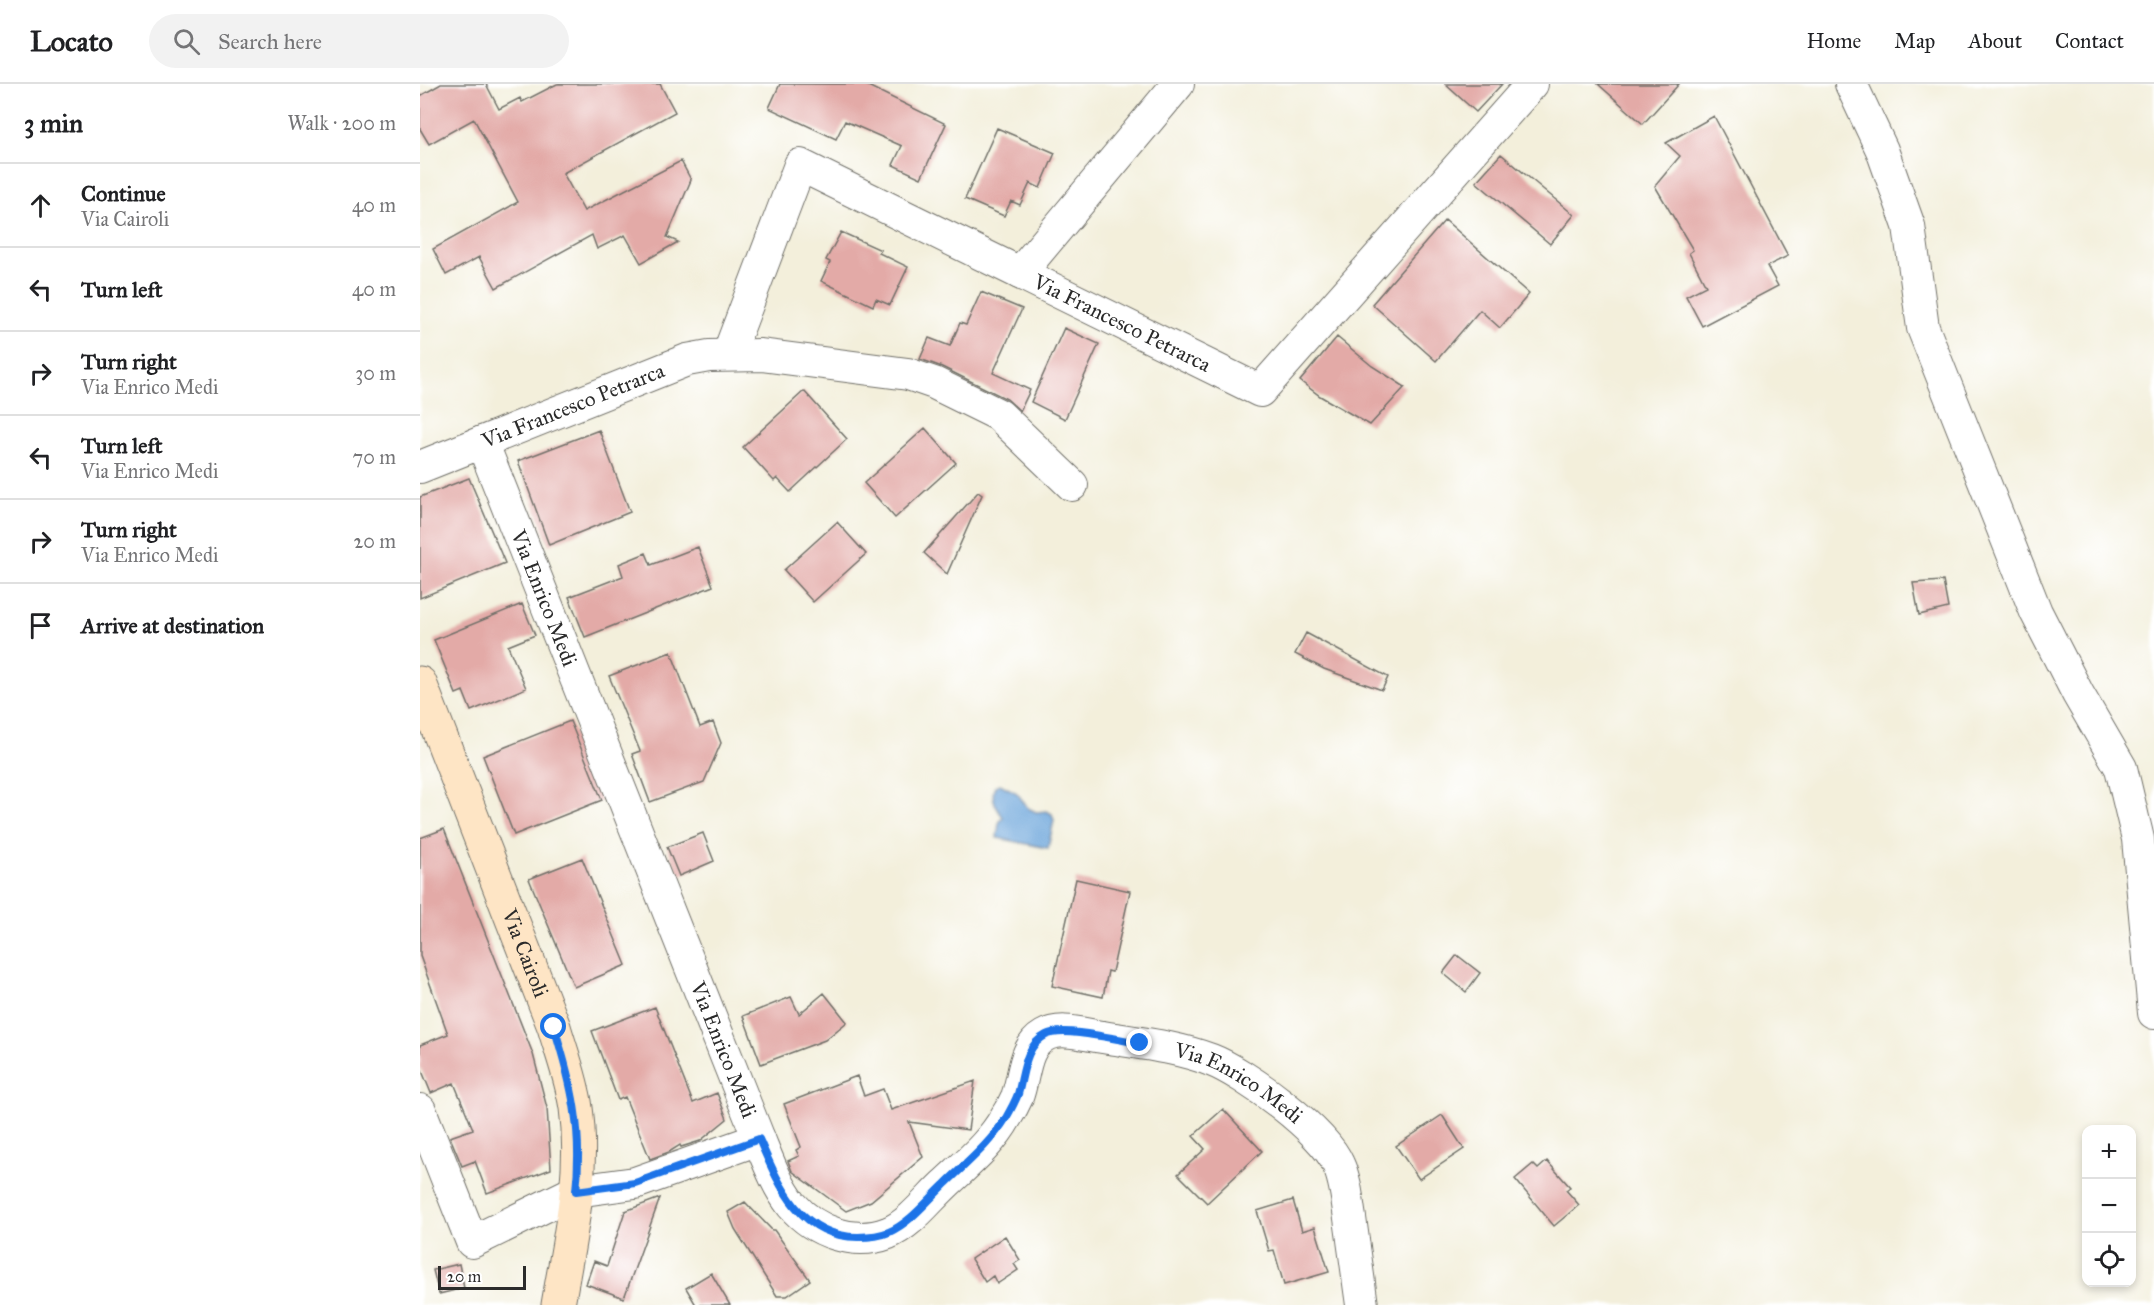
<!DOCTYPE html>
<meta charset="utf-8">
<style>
:root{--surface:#fff;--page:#f2f2f2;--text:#202124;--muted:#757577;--line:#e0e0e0}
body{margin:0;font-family:"IM FELL Great Primer",serif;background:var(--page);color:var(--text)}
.controls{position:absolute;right:18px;bottom:18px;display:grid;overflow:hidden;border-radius:12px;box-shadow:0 3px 9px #0003}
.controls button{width:54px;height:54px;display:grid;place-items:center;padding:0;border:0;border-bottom:2px solid var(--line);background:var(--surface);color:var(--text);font:30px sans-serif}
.scale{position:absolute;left:18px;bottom:15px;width:88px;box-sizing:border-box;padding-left:6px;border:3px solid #2b2b2b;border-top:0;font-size:16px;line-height:21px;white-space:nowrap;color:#2b2b2b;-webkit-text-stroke:4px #fff;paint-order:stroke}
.stop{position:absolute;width:18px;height:18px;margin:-14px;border:4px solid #1a73e8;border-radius:50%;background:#fff}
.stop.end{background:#1a73e8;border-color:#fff;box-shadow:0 2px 6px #0008}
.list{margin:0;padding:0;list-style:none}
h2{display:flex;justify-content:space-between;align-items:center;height:78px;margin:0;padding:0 24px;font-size:26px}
h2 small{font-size:20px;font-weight:400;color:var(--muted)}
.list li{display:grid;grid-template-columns:39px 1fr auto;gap:18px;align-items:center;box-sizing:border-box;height:84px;padding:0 24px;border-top:2px solid var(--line)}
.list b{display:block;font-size:22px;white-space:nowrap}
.list p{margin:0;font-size:20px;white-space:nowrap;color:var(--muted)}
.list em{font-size:20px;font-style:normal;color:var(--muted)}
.icon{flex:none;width:33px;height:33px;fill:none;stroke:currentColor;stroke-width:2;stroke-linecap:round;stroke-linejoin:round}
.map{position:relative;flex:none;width:1734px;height:1221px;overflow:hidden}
header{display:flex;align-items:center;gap:36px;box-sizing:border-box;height:84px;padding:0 30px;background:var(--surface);border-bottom:2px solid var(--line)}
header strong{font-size:28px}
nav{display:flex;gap:33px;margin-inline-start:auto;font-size:21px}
.search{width:420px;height:54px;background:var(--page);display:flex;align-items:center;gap:15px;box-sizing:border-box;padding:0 21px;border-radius:33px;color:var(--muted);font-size:22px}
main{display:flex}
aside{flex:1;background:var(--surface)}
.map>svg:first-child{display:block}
</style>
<header>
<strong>Locato</strong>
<div class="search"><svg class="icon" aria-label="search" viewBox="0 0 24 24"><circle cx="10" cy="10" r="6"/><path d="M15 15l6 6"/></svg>Search here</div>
<nav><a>Home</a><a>Map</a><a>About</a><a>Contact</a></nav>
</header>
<main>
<aside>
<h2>3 min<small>Walk · 200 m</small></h2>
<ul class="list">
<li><svg class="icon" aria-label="ahead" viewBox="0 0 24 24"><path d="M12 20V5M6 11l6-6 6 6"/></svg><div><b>Continue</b><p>Via Cairoli</p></div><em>40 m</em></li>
<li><svg class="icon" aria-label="left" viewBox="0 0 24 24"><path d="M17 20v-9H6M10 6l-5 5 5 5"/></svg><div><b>Turn left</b></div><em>40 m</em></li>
<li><svg class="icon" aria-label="right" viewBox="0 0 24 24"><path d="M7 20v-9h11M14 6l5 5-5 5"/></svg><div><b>Turn right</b><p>Via Enrico Medi</p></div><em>30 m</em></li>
<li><svg class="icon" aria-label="left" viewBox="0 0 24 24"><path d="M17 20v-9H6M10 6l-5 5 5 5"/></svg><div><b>Turn left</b><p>Via Enrico Medi</p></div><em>70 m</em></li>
<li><svg class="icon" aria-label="right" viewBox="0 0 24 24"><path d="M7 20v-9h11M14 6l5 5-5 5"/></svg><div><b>Turn right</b><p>Via Enrico Medi</p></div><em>20 m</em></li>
<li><svg class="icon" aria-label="arrive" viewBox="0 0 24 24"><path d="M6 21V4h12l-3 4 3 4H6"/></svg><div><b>Arrive at destination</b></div></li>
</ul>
</aside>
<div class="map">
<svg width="1734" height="1221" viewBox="0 0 1734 1221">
<rect width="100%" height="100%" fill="#fff"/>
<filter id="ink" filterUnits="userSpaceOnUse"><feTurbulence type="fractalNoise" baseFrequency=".0167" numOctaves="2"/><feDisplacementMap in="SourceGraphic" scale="12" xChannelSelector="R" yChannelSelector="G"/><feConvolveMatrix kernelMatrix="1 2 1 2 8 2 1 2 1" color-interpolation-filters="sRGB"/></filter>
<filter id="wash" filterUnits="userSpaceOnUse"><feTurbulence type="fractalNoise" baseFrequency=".008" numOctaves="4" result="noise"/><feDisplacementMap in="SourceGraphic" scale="24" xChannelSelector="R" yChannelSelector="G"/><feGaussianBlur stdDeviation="1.35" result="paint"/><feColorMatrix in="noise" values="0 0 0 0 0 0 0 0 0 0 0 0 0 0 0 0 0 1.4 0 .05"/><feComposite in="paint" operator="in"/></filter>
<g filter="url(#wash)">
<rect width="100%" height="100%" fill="#f3efdb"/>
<path fill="#6aa4da" stroke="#4a6882" stroke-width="1.5" d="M 580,700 L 597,709 L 608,724 L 616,728 L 627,727 L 632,730 L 634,736 L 628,764 L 577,754 L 579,739 L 583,733 C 576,724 570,713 575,702 Z"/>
<g id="blocks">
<path fill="#e3aaa7" d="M 21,0 L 66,0 L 79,25 L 100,14 L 102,18 L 137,0 L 240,0 L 255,28 L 143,89 L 164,127 L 261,77 L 271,96 L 247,153 L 258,158 L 221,179 L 205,151 L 177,165 L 172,151 L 76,204 L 59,173 L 26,191 L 13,165 L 98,118 L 54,35 L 9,60 L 0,45 L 0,12 Z
M 360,0 L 444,0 L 526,40 L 501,94 L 473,81 L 482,62 L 425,37 L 416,55 L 349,24 Z
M 1025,0 L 1082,0 L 1056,28 Z
M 1178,0 L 1259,0 L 1223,40 Z
M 1294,32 L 1368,172 L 1347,182 L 1358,202 L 1282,242 L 1266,212 L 1286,202 L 1269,169 L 1273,166 L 1235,102 L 1260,72 L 1246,59 Z
M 577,44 L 635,69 L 620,104 L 610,99 L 600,121 L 591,117 L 584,132 L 545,115 Z
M 1081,70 L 1154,131 L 1130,160 L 1056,98 Z
M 1025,136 L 1109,210 L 1080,244 L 1060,226 L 1016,277 L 952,220 Z
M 421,148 L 461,166 L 459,169 L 488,183 L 470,221 L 456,215 L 453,222 L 401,197 L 410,178 L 406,176 Z
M 561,208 L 602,225 L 573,289 L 610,306 L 600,327 L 587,315 L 522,283 L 500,275 L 509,254 L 530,262 L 540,239 L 546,241 Z
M 644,244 L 679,260 L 645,335 L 611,318 Z
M 917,253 L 952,282 L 985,303 L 950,341 L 900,312 L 880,297 Z
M 384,307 L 427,355 L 370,408 L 357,394 L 354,397 L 323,363 Z
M 505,344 L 536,379 L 475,434 L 444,399 Z
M 179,346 L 210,428 L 129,461 L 98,377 Z
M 49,394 L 85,479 L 0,514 L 0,413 Z
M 558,408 L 562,411 L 527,490 L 504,469 Z
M 417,438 L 446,470 L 393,518 L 364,486 Z
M 278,463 L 293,502 L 165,553 L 149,513 L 203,492 L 199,480 L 226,469 L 231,481 Z
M 1523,497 L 1528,524 L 1499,531 L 1493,499 Z
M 102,520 L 115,551 L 88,562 L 106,604 L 51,627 L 43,607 L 36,610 L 14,556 Z
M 886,549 L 968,593 L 962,606 L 904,585 L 875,570 Z
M 251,568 L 280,643 L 293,638 L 301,659 L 284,698 L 230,718 L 212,670 L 220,667 L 189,592 Z
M 150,637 L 182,716 L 94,751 L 63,672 Z
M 24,745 L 113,970 L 127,1024 L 131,1085 L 67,1109 L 55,1077 L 42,1082 L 30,1053 L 53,1045 L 34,999 L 11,1009 L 0,982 L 0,961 L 28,950 L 0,872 L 0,754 Z
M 283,749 L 294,777 L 259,792 L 247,763 Z
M 162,774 L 206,881 L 154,903 L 109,795 Z
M 656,795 L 710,807 L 692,888 L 688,887 L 683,913 L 632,902 Z
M 1037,871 L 1060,889 L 1046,908 L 1023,889 Z
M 404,909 L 427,938 L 405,956 L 341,980 L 323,932 L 371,913 L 379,930 Z
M 235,923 L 273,1019 L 297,1009 L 307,1035 L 280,1057 L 261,1063 L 260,1061 L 249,1068 L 230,1075 L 205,1013 L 198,1016 L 172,947 Z
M 437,992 L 444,1012 L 463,1005 L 471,1026 L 555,997 L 548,1046 L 489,1038 L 503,1073 L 451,1117 L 426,1127 L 372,1087 L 368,1077 L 379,1072 L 376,1066 L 381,1063 L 364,1020 Z
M 803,1025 L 842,1067 L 787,1119 L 758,1090 L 785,1065 L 773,1052 Z
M 1022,1031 L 1044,1065 L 999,1095 L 976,1062 Z
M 1127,1077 L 1150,1103 L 1146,1106 L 1159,1121 L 1134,1142 L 1095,1095 L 1113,1080 L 1118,1085 Z
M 240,1114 L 204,1214 L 166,1200 L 174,1177 L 187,1182 L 205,1127 Z
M 873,1116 L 882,1147 L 895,1143 L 909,1188 L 864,1201 L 854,1166 L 849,1167 L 837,1127 Z
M 325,1118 L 352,1146 L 354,1146 L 390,1196 L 367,1212 L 357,1212 L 315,1145 L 308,1128 Z
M 585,1152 L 600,1176 L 594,1180 L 598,1186 L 577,1200 L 573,1192 L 565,1198 L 551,1175 Z
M 39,1180 L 44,1204 L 19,1210 L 13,1186 Z
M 291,1189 L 310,1221 L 276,1221 L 266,1204 Z"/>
</g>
</g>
<g filter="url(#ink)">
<use href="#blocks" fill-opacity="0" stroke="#717069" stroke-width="1.5"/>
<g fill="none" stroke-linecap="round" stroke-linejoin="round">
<defs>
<g id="street">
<path d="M 1431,0 L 1462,66 L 1489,142 L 1503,244 L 1616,528 L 1658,610 L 1701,684 L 1718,755 L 1734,929"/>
<path d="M 600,189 L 758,0"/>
<path id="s1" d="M 308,271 L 380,81 L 840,307 L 1112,0"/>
<path id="s2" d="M 62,358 L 339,1055 C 348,1077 357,1102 372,1121 C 395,1148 434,1162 468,1149 C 490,1140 507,1117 524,1101 C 546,1080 571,1060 586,1033 C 590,1027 594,1020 597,1013 C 605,992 603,964 624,952 C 641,942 665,951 683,953 C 719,959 757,963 791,976 C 825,989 904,1047 918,1080 C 926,1097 927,1116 930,1134 C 934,1163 938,1192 942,1221"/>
<path id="s3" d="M 0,383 L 267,276 L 289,272 L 341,271 L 488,290 L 514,299 L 579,331 L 652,401"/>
<path d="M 0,1026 L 52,1158 L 156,1107 L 215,1099 L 339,1055"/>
</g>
<g id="secondary">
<path id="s4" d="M 0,599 L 134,943 C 142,970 152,996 156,1024 C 165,1090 149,1156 138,1221"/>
</g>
</defs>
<use href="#street" stroke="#717069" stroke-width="34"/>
<use href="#secondary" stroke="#717069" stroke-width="35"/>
<use href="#street" stroke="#fff" stroke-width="32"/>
<use href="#secondary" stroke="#fee5c5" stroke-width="33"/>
</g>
</g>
<g fill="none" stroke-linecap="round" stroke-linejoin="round" filter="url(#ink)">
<path stroke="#1a73e8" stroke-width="8" d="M 134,943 C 152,1000 163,1046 156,1107 L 215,1099 L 339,1055 C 359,1101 380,1153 438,1153 C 448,1153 460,1152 469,1148 C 491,1138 507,1117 524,1101 C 545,1080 570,1060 586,1034 C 590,1027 595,1018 598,1010 C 604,990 604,962 626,951 C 643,942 699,956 720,959"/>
</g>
<g text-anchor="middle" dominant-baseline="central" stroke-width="5" stroke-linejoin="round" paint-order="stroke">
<g font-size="21" fill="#2b2b2b" stroke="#fff">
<text stroke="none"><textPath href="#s1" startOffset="562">Via Francesco Petrarca</textPath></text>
<text stroke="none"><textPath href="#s3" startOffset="165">Via Francesco Petrarca</textPath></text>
<text stroke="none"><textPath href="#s2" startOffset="168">Via Enrico Medi</textPath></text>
<text stroke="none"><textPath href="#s4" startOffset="290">Via Cairoli</textPath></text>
<text stroke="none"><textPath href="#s2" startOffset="654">Via Enrico Medi</textPath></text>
<text stroke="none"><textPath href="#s2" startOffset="1394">Via Enrico Medi</textPath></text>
</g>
</g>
</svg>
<div class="controls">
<button>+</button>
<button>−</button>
<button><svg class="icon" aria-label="locate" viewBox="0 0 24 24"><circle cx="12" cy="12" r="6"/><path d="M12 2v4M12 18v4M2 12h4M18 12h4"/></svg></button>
</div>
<div class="scale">20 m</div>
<div class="stop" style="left:134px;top:943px"></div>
<div class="stop end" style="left:720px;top:959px"></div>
</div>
</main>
